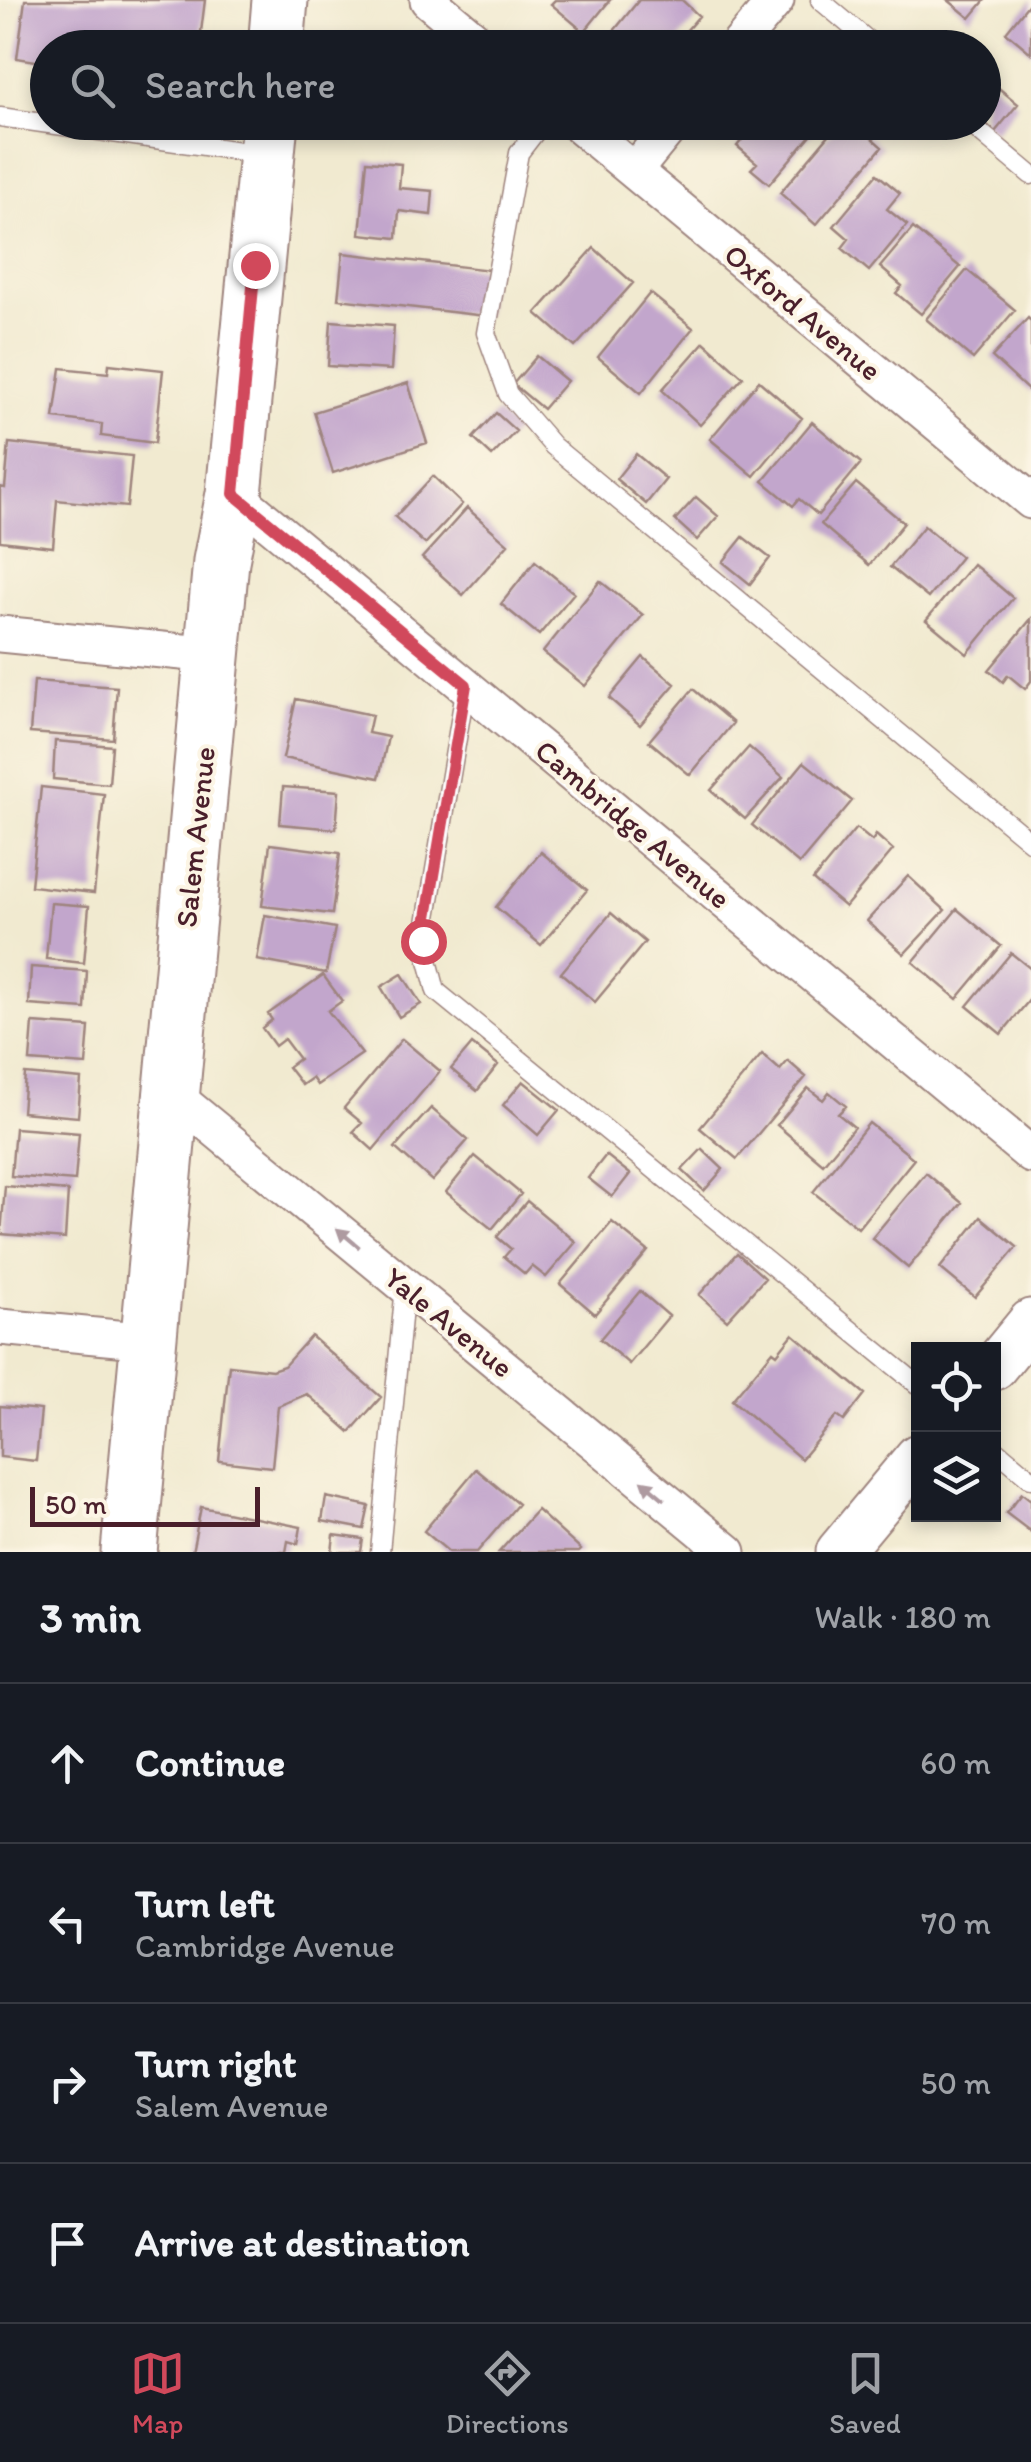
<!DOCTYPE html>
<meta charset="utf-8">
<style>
:root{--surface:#171b24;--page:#242831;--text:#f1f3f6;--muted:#9ea1a6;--line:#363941;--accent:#d1495b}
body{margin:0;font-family:Itim,sans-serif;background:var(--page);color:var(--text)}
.controls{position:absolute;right:30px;bottom:30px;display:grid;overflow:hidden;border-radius:0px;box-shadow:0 5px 15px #0003}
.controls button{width:90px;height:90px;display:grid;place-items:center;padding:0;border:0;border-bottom:2px solid var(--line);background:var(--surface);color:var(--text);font:50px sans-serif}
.scale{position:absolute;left:30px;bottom:25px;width:230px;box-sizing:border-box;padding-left:10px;border:5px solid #4a1f2b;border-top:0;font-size:28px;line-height:35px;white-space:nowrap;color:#4a1f2b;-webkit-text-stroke:8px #fcf5e5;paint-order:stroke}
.stop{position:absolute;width:30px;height:30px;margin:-22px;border:8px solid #d1495b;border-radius:50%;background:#fff}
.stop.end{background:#d1495b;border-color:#fff;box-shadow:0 2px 10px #0008}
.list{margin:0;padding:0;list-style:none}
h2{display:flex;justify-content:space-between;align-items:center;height:130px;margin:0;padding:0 40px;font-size:42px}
h2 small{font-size:32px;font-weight:400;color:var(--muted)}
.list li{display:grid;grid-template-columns:65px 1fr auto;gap:30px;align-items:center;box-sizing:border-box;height:160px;padding:0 40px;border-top:2px solid var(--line)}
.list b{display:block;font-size:38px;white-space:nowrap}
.list p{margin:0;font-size:32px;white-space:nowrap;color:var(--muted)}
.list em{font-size:32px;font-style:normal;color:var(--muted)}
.icon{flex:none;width:55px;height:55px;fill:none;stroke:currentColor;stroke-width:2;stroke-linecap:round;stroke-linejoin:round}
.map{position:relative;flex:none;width:1031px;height:1552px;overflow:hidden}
.search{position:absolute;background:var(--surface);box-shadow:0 5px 15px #0003;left:30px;right:30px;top:30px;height:110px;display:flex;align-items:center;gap:25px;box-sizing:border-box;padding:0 35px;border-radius:55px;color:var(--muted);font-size:38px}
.sheet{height:770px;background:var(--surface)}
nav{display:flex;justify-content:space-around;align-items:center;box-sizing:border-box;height:140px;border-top:2px solid var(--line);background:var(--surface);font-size:28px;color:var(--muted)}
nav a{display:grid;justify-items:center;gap:5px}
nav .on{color:var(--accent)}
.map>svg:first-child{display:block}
</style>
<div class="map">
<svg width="1031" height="1552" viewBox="0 0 1031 1552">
<rect width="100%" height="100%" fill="#fcf5e5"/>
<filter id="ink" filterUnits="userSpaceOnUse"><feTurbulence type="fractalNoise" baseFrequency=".01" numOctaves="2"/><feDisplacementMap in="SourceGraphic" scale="20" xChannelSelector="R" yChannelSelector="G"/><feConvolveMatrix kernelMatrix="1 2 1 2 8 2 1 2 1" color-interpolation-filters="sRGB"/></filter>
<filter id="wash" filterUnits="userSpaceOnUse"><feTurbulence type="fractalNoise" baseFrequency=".0048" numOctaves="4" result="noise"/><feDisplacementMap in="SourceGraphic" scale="40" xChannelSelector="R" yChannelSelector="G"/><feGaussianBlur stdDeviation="2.25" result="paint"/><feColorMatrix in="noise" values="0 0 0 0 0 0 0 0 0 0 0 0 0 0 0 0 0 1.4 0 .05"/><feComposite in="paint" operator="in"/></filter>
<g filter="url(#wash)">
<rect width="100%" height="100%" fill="#f1ead0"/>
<g id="blocks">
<path fill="#c2a6cc" d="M 25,0 L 205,0 L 199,48 L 48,48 L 48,63 L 17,58 Z
M 555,0 L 610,0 L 584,32 L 551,4 Z
M 639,0 L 682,0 L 699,16 L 671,48 L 600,48 Z
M 948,0 L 985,0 L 970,18 Z
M 1031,1 L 1031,53 L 1006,32 Z
M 925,34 L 941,48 L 914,48 Z
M 984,76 L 1018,104 L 995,132 L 984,122 Z
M 757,122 L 822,122 L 769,184 L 751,169 L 757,163 L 737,146 Z
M 840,122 L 854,122 L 882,147 L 816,225 L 780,193 Z
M 367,161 L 401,164 L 399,188 L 433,191 L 431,215 L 399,211 L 397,238 L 360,234 Z
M 877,174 L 900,193 L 887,209 L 907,225 L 869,271 L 842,248 L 849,239 L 834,226 Z
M 913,228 L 960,267 L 921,314 L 896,293 L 902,286 L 880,267 Z
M 594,248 L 633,283 L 575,347 L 536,313 Z
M 343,253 L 491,270 L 486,316 L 338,299 Z
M 967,270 L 1015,310 L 973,359 L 926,319 Z
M 650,293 L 693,328 L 641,393 L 598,357 Z
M 1028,318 L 1031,321 L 1031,393 L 992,357 Z
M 331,321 L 394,326 L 391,370 L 328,366 Z
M 704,342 L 743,377 L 700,425 L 662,390 Z
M 537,356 L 567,381 L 543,409 L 513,384 Z
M 109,364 L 163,370 L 155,443 L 101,436 L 102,424 L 54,418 L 61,368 L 108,373 Z
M 759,381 L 802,418 L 754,476 L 710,439 Z
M 408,383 L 427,443 L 333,473 L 314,412 Z
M 496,413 L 516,431 L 492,456 L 473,438 Z
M 812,422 L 861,463 L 818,515 L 799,499 L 793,506 L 763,481 Z
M 9,443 L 132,456 L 127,507 L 57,500 L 53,547 L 0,541 L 0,487 L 5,488 Z
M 636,454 L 666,479 L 646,504 L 616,479 Z
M 433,476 L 462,504 L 425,544 L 395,517 Z
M 856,483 L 904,523 L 869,565 L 821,524 Z
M 696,497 L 718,516 L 697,540 L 675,520 Z
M 467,508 L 508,544 L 463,595 L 422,558 Z
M 924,526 L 961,557 L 928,598 L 890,567 Z
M 743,537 L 770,558 L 750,584 L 723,562 Z
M 535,561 L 574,593 L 539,635 L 501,604 Z
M 973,564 L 1013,598 L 967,654 L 926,620 Z
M 600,581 L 643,615 L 585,686 L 543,652 Z
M 1031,619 L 1031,681 L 1025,689 L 1008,675 L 1003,682 L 989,670 Z
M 643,657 L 675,684 L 640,725 L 609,698 Z
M 34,681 L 117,687 L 113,739 L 30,733 Z
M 693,689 L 733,723 L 690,775 L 649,741 Z
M 296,699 L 372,715 L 368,733 L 388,737 L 379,778 L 283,758 Z
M 55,741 L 112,746 L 109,784 L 53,779 Z
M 749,747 L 783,777 L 745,819 L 711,790 Z
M 804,762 L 852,801 L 799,864 L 752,825 Z
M 41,787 L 104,794 L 94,893 L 31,886 Z
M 283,787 L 339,791 L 336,829 L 280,824 Z
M 856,828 L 872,841 L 876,835 L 893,850 L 845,907 L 813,880 Z
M 270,844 L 340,853 L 332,914 L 262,906 Z
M 541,852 L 587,890 L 541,945 L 496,907 Z
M 908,876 L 945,910 L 904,954 L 867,921 Z
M 51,903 L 89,906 L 84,963 L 46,959 Z
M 957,909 L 1001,946 L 957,999 L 913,962 Z
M 611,913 L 645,942 L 595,1002 L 561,973 Z
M 265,915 L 335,928 L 326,973 L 257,960 Z
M 1011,953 L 1031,969 L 1031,998 L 1001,1034 L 967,1006 Z
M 31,967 L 87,971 L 85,1009 L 29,1005 Z
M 402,974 L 421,1004 L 399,1017 L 381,987 Z
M 323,975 L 342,1001 L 328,1011 L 362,1054 L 317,1085 L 312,1078 L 302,1085 L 288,1067 L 299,1059 L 284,1039 L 275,1046 L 262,1028 L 272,1020 L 268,1014 Z
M 33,1023 L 89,1027 L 86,1065 L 30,1061 Z
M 402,1039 L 440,1071 L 373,1150 L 353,1132 L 362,1123 L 344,1108 Z
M 472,1044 L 498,1065 L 477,1091 L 451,1069 Z
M 762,1054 L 780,1070 L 788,1061 L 806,1077 L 737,1159 L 700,1128 Z
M 25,1074 L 81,1079 L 78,1117 L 22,1112 Z
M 523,1081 L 559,1110 L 538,1135 L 503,1105 Z
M 808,1088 L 823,1100 L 829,1092 L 846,1106 L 838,1114 L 854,1127 L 823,1164 L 777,1125 Z
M 431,1108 L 468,1140 L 432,1181 L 395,1148 Z
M 869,1123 L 914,1159 L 858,1228 L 813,1192 Z
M 15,1128 L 79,1133 L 75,1181 L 11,1176 Z
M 702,1149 L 723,1169 L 704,1191 L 682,1170 Z
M 606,1155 L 630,1174 L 612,1197 L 588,1178 Z
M 475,1156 L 521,1194 L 492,1229 L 446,1192 Z
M 926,1173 L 962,1203 L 908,1268 L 872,1238 Z
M 5,1186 L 68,1191 L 65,1239 L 1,1234 Z
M 527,1201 L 576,1242 L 546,1277 L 532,1266 L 525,1274 L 504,1257 L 511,1249 L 497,1237 Z
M 981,1217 L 1017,1247 L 975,1297 L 940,1268 Z
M 612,1222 L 648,1251 L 595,1314 L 560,1284 Z
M 737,1253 L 765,1278 L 727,1320 L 699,1295 Z
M 640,1291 L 669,1316 L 629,1364 L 600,1339 Z
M 793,1334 L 865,1394 L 844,1421 L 837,1416 L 801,1459 L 732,1400 L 773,1351 L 777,1354 Z
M 311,1336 L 381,1397 L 350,1432 L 307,1394 L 278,1406 L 272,1467 L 219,1461 L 229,1365 L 272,1370 L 284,1366 Z
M 0,1406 L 41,1410 L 36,1461 L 0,1457 Z
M 476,1469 L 518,1504 L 477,1552 L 449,1552 L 424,1531 Z
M 1022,1493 L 1031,1500 L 1031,1532 L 1006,1513 Z
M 326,1497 L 369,1506 L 364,1529 L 322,1521 Z
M 201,1507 L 301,1527 L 298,1544 L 288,1541 L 286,1552 L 192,1552 Z
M 537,1510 L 581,1550 L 579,1552 L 499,1552 Z
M 334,1535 L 363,1539 L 361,1552 L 332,1552 Z"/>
</g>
</g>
<g filter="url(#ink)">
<use href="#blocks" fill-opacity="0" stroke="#9e847e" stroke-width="2.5"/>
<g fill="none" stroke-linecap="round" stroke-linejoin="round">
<defs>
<path id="service" d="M 820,0 L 877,48
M 0,117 L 261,154
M 543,122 L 519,153 L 486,333 L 508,394 L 553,446 L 1031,842
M 968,122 L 1031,175
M 466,685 L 423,941 L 436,991 L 918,1385
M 994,1448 L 1031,1479
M 380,1552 L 405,1286"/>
<path id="minor" d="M 428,0 L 485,48
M 736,48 L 776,0
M 575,122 L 1031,501
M 634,171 L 674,122
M 234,494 L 1031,1155
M 0,634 L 213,655
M 170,1092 L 728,1552
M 0,1327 L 149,1341"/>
<path id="tertiary" d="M 994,1367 L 1031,1322
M 839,1552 L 918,1457"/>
<path id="primary" d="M 276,48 L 280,0
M 129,1552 L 221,561 L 234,494 L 270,122"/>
</defs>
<use href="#service" stroke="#9e847e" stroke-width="21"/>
<use href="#minor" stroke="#9e847e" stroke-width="39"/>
<use href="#tertiary" stroke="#9e847e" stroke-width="49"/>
<use href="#primary" stroke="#9e847e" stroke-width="59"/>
<use href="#service" stroke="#fff" stroke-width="18"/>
<use href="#minor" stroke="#fff" stroke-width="35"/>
<use href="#tertiary" stroke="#fff" stroke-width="45"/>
<use href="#primary" stroke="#fff" stroke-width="55"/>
</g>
<defs><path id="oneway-solid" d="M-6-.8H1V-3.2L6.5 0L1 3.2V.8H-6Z" transform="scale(2.5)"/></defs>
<g fill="#ae9aa0">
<use href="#oneway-solid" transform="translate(348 1238) rotate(-140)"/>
<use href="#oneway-solid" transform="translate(653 1490) rotate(-140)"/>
</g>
</g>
<g fill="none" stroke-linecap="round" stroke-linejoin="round" filter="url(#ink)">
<path stroke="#d1495b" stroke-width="12" d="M 255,265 L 234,494 L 466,685 L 423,941"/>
</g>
<g text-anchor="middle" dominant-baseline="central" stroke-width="8" stroke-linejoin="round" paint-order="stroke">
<g font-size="30" fill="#4a1f2b" stroke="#fcf5e5">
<text transform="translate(803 312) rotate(40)">Oxford Avenue</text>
<text transform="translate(633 824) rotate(40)">Cambridge Avenue</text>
<text transform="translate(195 837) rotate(-84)">Salem Avenue</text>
<text transform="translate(449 1322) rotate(39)">Yale Avenue</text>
</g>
</g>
</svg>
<div class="controls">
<button><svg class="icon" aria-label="locate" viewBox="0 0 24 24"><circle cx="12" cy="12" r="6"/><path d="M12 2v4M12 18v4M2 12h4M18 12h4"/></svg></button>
<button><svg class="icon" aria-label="layers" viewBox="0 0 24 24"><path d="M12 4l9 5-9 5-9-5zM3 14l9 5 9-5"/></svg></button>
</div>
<div class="scale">50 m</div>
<div class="stop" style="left:423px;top:941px"></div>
<div class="stop end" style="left:255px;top:265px"></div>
<div class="search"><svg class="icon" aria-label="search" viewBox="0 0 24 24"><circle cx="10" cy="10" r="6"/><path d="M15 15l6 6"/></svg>Search here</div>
</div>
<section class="sheet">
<h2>3 min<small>Walk · 180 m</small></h2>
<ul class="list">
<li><svg class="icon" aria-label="ahead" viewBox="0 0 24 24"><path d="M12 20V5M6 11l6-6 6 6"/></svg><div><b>Continue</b></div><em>60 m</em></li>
<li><svg class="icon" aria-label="left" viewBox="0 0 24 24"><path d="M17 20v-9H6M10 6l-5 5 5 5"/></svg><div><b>Turn left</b><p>Cambridge Avenue</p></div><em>70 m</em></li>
<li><svg class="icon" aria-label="right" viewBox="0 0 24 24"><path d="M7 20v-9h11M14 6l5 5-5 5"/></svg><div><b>Turn right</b><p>Salem Avenue</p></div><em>50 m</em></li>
<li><svg class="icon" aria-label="arrive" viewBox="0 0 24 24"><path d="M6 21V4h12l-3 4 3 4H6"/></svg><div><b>Arrive at destination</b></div></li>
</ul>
</section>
<nav>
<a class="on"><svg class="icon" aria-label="map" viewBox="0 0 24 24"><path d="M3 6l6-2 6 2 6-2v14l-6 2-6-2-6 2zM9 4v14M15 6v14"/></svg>Map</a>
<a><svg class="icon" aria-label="directions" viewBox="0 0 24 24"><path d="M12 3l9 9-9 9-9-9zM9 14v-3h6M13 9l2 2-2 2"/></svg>Directions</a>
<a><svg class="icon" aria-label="saved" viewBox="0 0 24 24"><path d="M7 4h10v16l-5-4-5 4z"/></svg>Saved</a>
</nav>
